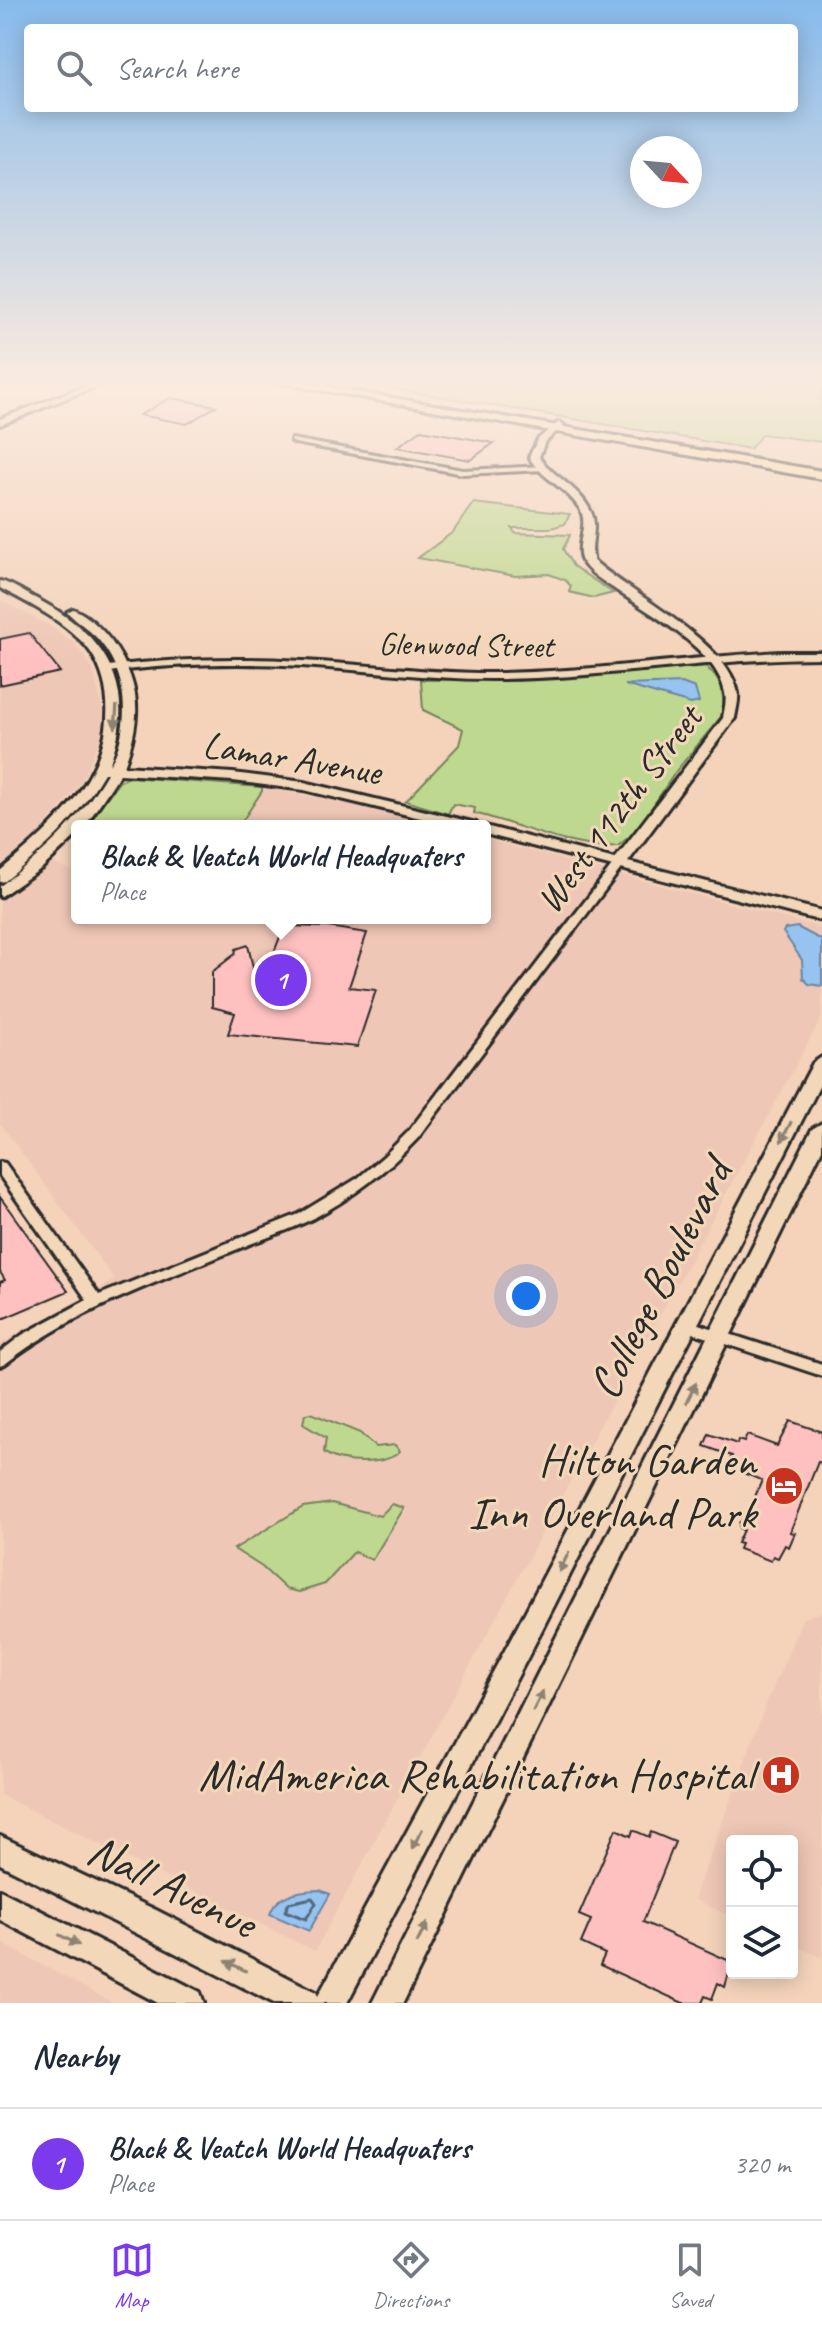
<!DOCTYPE html>
<style>
:root{--surface:#fff;--page:#f2f2f3;--text:#1f2937;--muted:#747a83;--line:#e0e1e3;--accent:#7c3aed}
body{margin:0;font-family:Caveat,sans-serif;background:var(--page);color:var(--text)}
.controls{position:absolute;right:24px;bottom:24px;display:grid;overflow:hidden;border-radius:8px;box-shadow:0 4px 20px #0003}
.controls button{width:72px;height:72px;display:grid;place-items:center;padding:0;border:0;border-bottom:2px solid var(--line);background:var(--surface);color:var(--text);font:40px sans-serif}
.compass{position:absolute;left:630px;top:136px;width:72px;height:72px;border-radius:50%;background:var(--surface);box-shadow:0 4px 20px #0003;rotate:116deg}
.you{position:absolute;left:526px;top:1296px;width:28px;height:28px;margin:-20px;border:6px solid #fff;border-radius:50%;background:#1a73e8;box-shadow:0 0 0 12px #1a73e833}
.badge{display:grid;place-items:center;width:52px;height:52px;border-radius:50%;background:var(--accent);color:#fff;font-size:26px;font-weight:700}
.pin{position:absolute;translate:-50% -50%;border:4px solid #fff;box-shadow:0 2px 8px #0006}
.popup{position:absolute;left:71px;top:820px;width:420px;height:104px;box-sizing:border-box;display:grid;place-content:center;border-radius:8px;background:var(--surface);filter:drop-shadow(0 2px 6px #0005);font-size:26px;white-space:nowrap;color:var(--muted)}
.popup b{font-size:30px;color:var(--text)}
.popup::after{content:'';position:absolute;left:50%;top:100%;margin-left:-16px;border:16px solid transparent;border-top-color:var(--surface)}
.list{margin:0;padding:0;list-style:none}
h2{display:flex;justify-content:space-between;align-items:center;height:104px;margin:0;padding:0 32px;font-size:34px}
h2 small{font-size:26px;font-weight:400;color:var(--muted)}
.list li{display:grid;grid-template-columns:52px 1fr auto;gap:24px;align-items:center;box-sizing:border-box;height:112px;padding:0 32px;border-top:2px solid var(--line)}
.list b{display:block;font-size:30px;white-space:nowrap}
.list p{margin:0;font-size:26px;white-space:nowrap;color:var(--muted)}
.list em{font-size:26px;font-style:normal;color:var(--muted)}
.icon{flex:none;width:44px;height:44px;fill:none;stroke:currentColor;stroke-width:2;stroke-linecap:round;stroke-linejoin:round}
.map{position:relative;flex:none;width:822px;height:2003px;overflow:hidden}
.search{position:absolute;background:var(--surface);box-shadow:0 4px 20px #0003;left:24px;right:24px;top:24px;height:88px;display:flex;align-items:center;gap:20px;box-sizing:border-box;padding:0 28px;border-radius:8px;color:var(--muted);font-size:30px}
.sheet{height:216px;background:var(--surface)}
nav{display:flex;justify-content:space-around;align-items:center;box-sizing:border-box;height:112px;border-top:2px solid var(--line);background:var(--surface);font-size:22px;color:var(--muted)}
nav a{display:grid;justify-items:center;gap:4px}
nav .on{color:var(--accent)}
.map>svg:first-child{display:block}
</style>
<div class="map">
<svg width="822" height="2003" viewBox="0 0 822 2003">
<rect width="100%" height="100%" fill="#f4d3ba"/>
<filter id="ink" filterUnits="userSpaceOnUse"><feTurbulence type="fractalNoise" baseFrequency=".0125" numOctaves="2"/><feDisplacementMap in="SourceGraphic" scale="16" xChannelSelector="R" yChannelSelector="G"/><feConvolveMatrix kernelMatrix="1 2 1 2 8 2 1 2 1" color-interpolation-filters="sRGB"/></filter>
<g filter="url(#ink)">
<path fill="#efc7b6" d="M 0,600 L 52,627 L 75,644 L 93,669 L 104,717 L 100,739 L 81,783 L 39,833 L 0,866 Z
M 262,787 L 373,809 L 438,826 L 239,826 Z
M 485,839 L 822,928 L 822,1017 L 315,1951 L 0,1795 L 0,1344 L 115,1280 L 0,1123 L 0,901 L 50,862 L 77,873 L 77,918 L 485,918 Z
M 822,1612 L 822,1958 L 792,1944 L 792,1841 L 732,1841 L 732,1917 L 694,1899 L 764,1709 L 803,1618 Z
M 0,1942 L 113,2003 L 0,2003 Z"/>
<path fill="#bfd88f" stroke="#75825d" stroke-width="2" d="M 376,379 L 822,379 L 822,442 L 762,434 L 750,449 L 366,384 Z
M 473,503 L 570,514 L 565,524 L 551,528 L 512,528 L 515,533 L 570,535 L 563,549 L 573,566 L 613,593 L 594,598 L 569,592 L 571,586 L 565,580 L 549,574 L 515,576 L 418,558 L 453,532 Z
M 706,666 L 721,683 L 725,712 L 676,771 L 637,830 L 618,846 C 570,850 520,824 474,813 L 475,808 L 453,804 L 448,814 L 406,801 L 459,745 L 463,729 L 423,710 L 421,680 L 551,679 Z
M 130,777 L 262,787 L 262,791 L 239,826 L 85,826 L 120,781 Z
M 311,1413 L 360,1433 L 375,1447 L 395,1445 L 400,1451 C 388,1466 338,1465 324,1452 L 326,1438 L 303,1424 L 305,1414 Z
M 332,1503 L 380,1516 L 392,1504 L 404,1508 L 372,1560 L 354,1552 L 325,1584 L 299,1592 L 286,1589 L 262,1567 L 234,1549 L 303,1507 Z"/>
<path fill="#96c3f0" stroke="#6b86a1" stroke-width="2" d="M 682,683 L 695,688 L 699,702 L 691,704 L 625,685 Z
M 797,927 L 822,940 L 822,986 L 809,984 L 803,978 L 802,960 L 783,932 L 785,929 Z
M 320,1890 L 330,1894 L 309,1931 L 270,1914 C 277,1893 301,1890 320,1890 Z"/>
<g fill="none" stroke-linecap="round" stroke-linejoin="round">
<path stroke="#56687a" stroke-width="3" d="M 312,1898 L 316,1903 L 306,1919 L 285,1911 L 289,1903 Z"/>
</g>
<path fill="#fec1c0" stroke="#2b2b2b" stroke-width="2" d="M 170,398 L 216,406 L 187,424 L 140,415 Z
M 421,430 L 494,443 L 470,460 L 397,447 Z
M 29,633 L 60,672 L 0,685 L 0,639 Z
M 284,926 L 328,927 L 367,933 L 349,987 L 376,990 L 357,1047 L 228,1034 L 235,1013 L 212,1007 L 212,972 L 235,954 L 236,949 L 248,945 L 254,972 L 266,974 Z
M 0,1197 L 68,1291 L 0,1320 L 0,1282 L 5,1280 L 0,1272 Z
M 790,1421 L 822,1432 L 822,1463 L 818,1462 L 790,1532 L 795,1533 L 789,1547 L 785,1545 L 778,1558 L 773,1556 L 771,1561 L 739,1549 L 741,1544 L 737,1543 L 743,1530 L 739,1528 L 739,1523 L 747,1516 L 762,1480 L 732,1469 L 736,1462 L 730,1460 L 732,1456 L 704,1446 L 709,1434 L 737,1444 L 738,1440 L 744,1442 L 747,1435 L 777,1446 Z
M 616,1829 L 631,1836 L 633,1830 L 649,1837 L 651,1832 L 675,1842 L 643,1922 L 732,1962 L 725,1987 L 718,1983 L 712,1999 L 705,1996 L 702,2003 L 683,2003 L 600,1965 L 605,1954 L 581,1943 L 591,1920 L 579,1915 Z"/>
<g fill="none" stroke-linecap="round" stroke-linejoin="round">
<defs>
<path id="minor" d="M 292,439 L 463,470 L 545,466 L 549,468 L 545,470 L 463,474 L 295,443 L 291,441 Z
M 782,652 L 822,652 L 822,658 C 715,658 609,678 501,679 C 435,680 368,670 302,666 C 237,662 173,664 108,672 L 103,669 L 108,666 C 173,659 237,657 302,661 C 361,664 420,672 478,673 C 580,674 681,657 782,652 Z
M 619,861 L 624,864 L 623,866 L 418,1138 C 387,1171 352,1198 312,1219 C 292,1229 271,1236 250,1244 C 167,1279 77,1308 5,1364 L 0,1366 L 0,1352 L 22,1335 L 87,1300 L 0,1176 L 0,1162 L 5,1163 L 99,1295 L 299,1214 L 358,1178 L 384,1156 L 408,1132 L 615,862 Z
M 686,1320 L 822,1364 L 822,1376 L 681,1329 L 679,1325 L 681,1321 Z"/>
<path id="tertiary" d="M 103,379 L 114,379 L 0,425 L 0,419 Z
M 559,422 L 564,425 L 545,442 L 539,457 C 551,476 579,486 591,512 C 599,528 588,545 594,561 C 632,595 728,642 738,693 C 739,701 736,711 735,718 L 628,862 L 822,911 L 822,921 L 485,834 L 485,826 L 615,859 L 723,718 C 724,710 727,701 725,693 C 718,650 650,614 616,590 C 606,583 590,574 583,563 C 573,546 590,527 580,509 C 567,488 541,478 529,457 L 538,439 Z
M 0,581 C 12,584 22,591 33,597 C 105,633 140,686 109,765 C 116,757 120,743 122,731 C 128,697 120,663 96,637 C 87,628 76,621 67,612 L 73,609 C 87,614 102,629 111,641 C 142,684 142,718 124,766 L 233,773 L 304,782 L 476,823 L 478,826 L 453,826 L 304,790 L 233,781 L 120,774 L 85,826 L 77,826 L 77,835 L 42,868 L 0,897 L 0,886 C 43,854 80,820 107,773 L 104,773 C 76,820 47,847 5,881 L 0,882 L 0,871 C 52,828 112,776 107,702 C 106,683 99,661 86,646 C 61,619 32,605 0,588 Z"/>
<path id="secondary" d="M 822,1057 L 822,1081 L 529,1655 L 347,2003 L 274,2003 L 0,1864 L 0,1836 L 156,1910 L 316,1992 L 318,1996 L 511,1639 L 813,1063 Z
M 822,1123 L 822,1149 L 403,2003 L 372,2003 L 812,1129 Z
M 0,1890 L 200,1992 L 204,2003 L 158,2003 L 0,1920 Z"/>
<path id="primary" d="M 258,379 L 281,379 L 822,471 L 822,479 Z"/>
</defs>
<use href="#minor" stroke="#2b2b2b" stroke-width="6"/>
<use href="#tertiary" stroke="#2b2b2b" stroke-width="6"/>
<use href="#secondary" stroke="#2b2b2b" stroke-width="6"/>
<use href="#primary" stroke="#2b2b2b" stroke-width="6"/>
<use href="#minor" fill="#f2d8b9" fill-rule="evenodd"/>
<use href="#tertiary" fill="#f2d8b9" fill-rule="evenodd"/>
<use href="#secondary" fill="#f2d8b9" fill-rule="evenodd"/>
<use href="#primary" fill="#f9deab" fill-rule="evenodd"/>
</g>
<defs><path id="oneway-solid" d="M-6-.8H1V-3.2L6.5 0L1 3.2V.8H-6Z" transform="scale(2)"/></defs>
<g fill="#8e8272">
<use href="#oneway-solid" transform="translate(116 717) rotate(94)"/>
<use href="#oneway-solid" transform="translate(786 1132) rotate(117)"/>
<use href="#oneway-solid" transform="translate(691 1393) rotate(-64)"/>
<use href="#oneway-solid" transform="translate(564 1562) rotate(117)"/>
<use href="#oneway-solid" transform="translate(538 1701) rotate(-64)"/>
<use href="#oneway-solid" transform="translate(417 1839) rotate(118)"/>
<use href="#oneway-solid" transform="translate(422 1933) rotate(-63)"/>
<use href="#oneway-solid" transform="translate(69 1940) rotate(28)"/>
<use href="#oneway-solid" transform="translate(236 1966) rotate(-153)"/>
</g>
</g>
<linearGradient id="sky" x2="0" y2="1"><stop stop-color="#87baeb"/><stop offset="0.58" stop-color="#faebe0"/><stop offset="1" stop-color="#faebe0" stop-opacity="0"/></linearGradient>
<rect width="822" height="659" fill="url(#sky)"/>
<defs>
<symbol id="hotel-disc" viewBox="-11 -11 22 22"><circle r="9.5" fill="#c8321e" stroke="#f2d8b9"/><path d="M-6-4.5h1.5V1H6V5H4.5V3h-9V5H-6ZM-4 0a1.8 1.8 0 1 1 3.6 0ZM.5 0V-2.5h3Q6-2.5 6 0Z" fill="#fff"/></symbol>
<symbol id="hospital-disc" viewBox="-11 -11 22 22"><circle r="9.5" fill="#c8321e" stroke="#f2d8b9"/><path d="M-5-5h3v3.5h4V-5h3V5h-3V1.5h-4V5h-3Z" fill="#fff"/></symbol>
</defs>
<g fill-rule="evenodd">
<use href="#hotel-disc" x="762" y="1464" width="44" height="44"/>
<use href="#hospital-disc" x="759" y="1753" width="44" height="44"/>
</g>
<g text-anchor="middle" dominant-baseline="central" stroke-width="6" stroke-linejoin="round" paint-order="stroke">
<g font-size="32" fill="#2b2b2b" stroke="#f2d8b9">
<text transform="translate(466 645) rotate(1)">Glenwood Street</text>
</g>
<g font-size="38" fill="#2b2b2b" stroke="#f2d8b9">
<text transform="translate(292 758) rotate(9)">Lamar Avenue</text>
<text transform="translate(619 809) rotate(-53)">West 112th Street</text>
</g>
<g font-size="46" fill="#2b2b2b" stroke="#f2d8b9">
<text transform="translate(660 1279) rotate(-63)">College Boulevard</text>
<text transform="translate(172 1886) rotate(26)">Nall Avenue</text>
</g>
<g font-size="46" fill="#2b2b2b" stroke="#f2d8b9" text-anchor="end">
<text x="756" y="1460">Hilton Garden<tspan x="756" dy="53">Inn Overland Park</tspan></text>
<text x="753" y="1775">MidAmerica Rehabilitation Hospital</text>
</g>
</g>
</svg>
<div class="controls">
<button><svg class="icon" aria-label="locate" viewBox="0 0 24 24"><circle cx="12" cy="12" r="6"/><path d="M12 2v4M12 18v4M2 12h4M18 12h4"/></svg></button>
<button><svg class="icon" aria-label="layers" viewBox="0 0 24 24"><path d="M12 4l9 5-9 5-9-5zM3 14l9 5 9-5"/></svg></button>
</div>
<svg class="compass" viewBox="-18 -18 36 36"><path d="M0-13l5 13h-10z" fill="#e53935"/><path d="M0 13l5-13h-10z" fill="#747a83"/></svg>
<div class="you"></div>
<div class="pin badge" style="left:281px;top:980px">1</div>
<div class="popup"><b>Black &amp; Veatch World Headquaters</b>Place</div>
<div class="search"><svg class="icon" aria-label="search" viewBox="0 0 24 24"><circle cx="10" cy="10" r="6"/><path d="M15 15l6 6"/></svg>Search here</div>
</div>
<section class="sheet">
<h2>Nearby<small></small></h2>
<ul class="list">
<li><span class="badge">1</span><div><b>Black &amp; Veatch World Headquaters</b><p>Place</p></div><em>320 m</em></li>
</ul>
</section>
<nav>
<a class="on"><svg class="icon" aria-label="map" viewBox="0 0 24 24"><path d="M3 6l6-2 6 2 6-2v14l-6 2-6-2-6 2zM9 4v14M15 6v14"/></svg>Map</a>
<a><svg class="icon" aria-label="directions" viewBox="0 0 24 24"><path d="M12 3l9 9-9 9-9-9zM9 14v-3h6M13 9l2 2-2 2"/></svg>Directions</a>
<a><svg class="icon" aria-label="saved" viewBox="0 0 24 24"><path d="M7 4h10v16l-5-4-5 4z"/></svg>Saved</a>
</nav>
